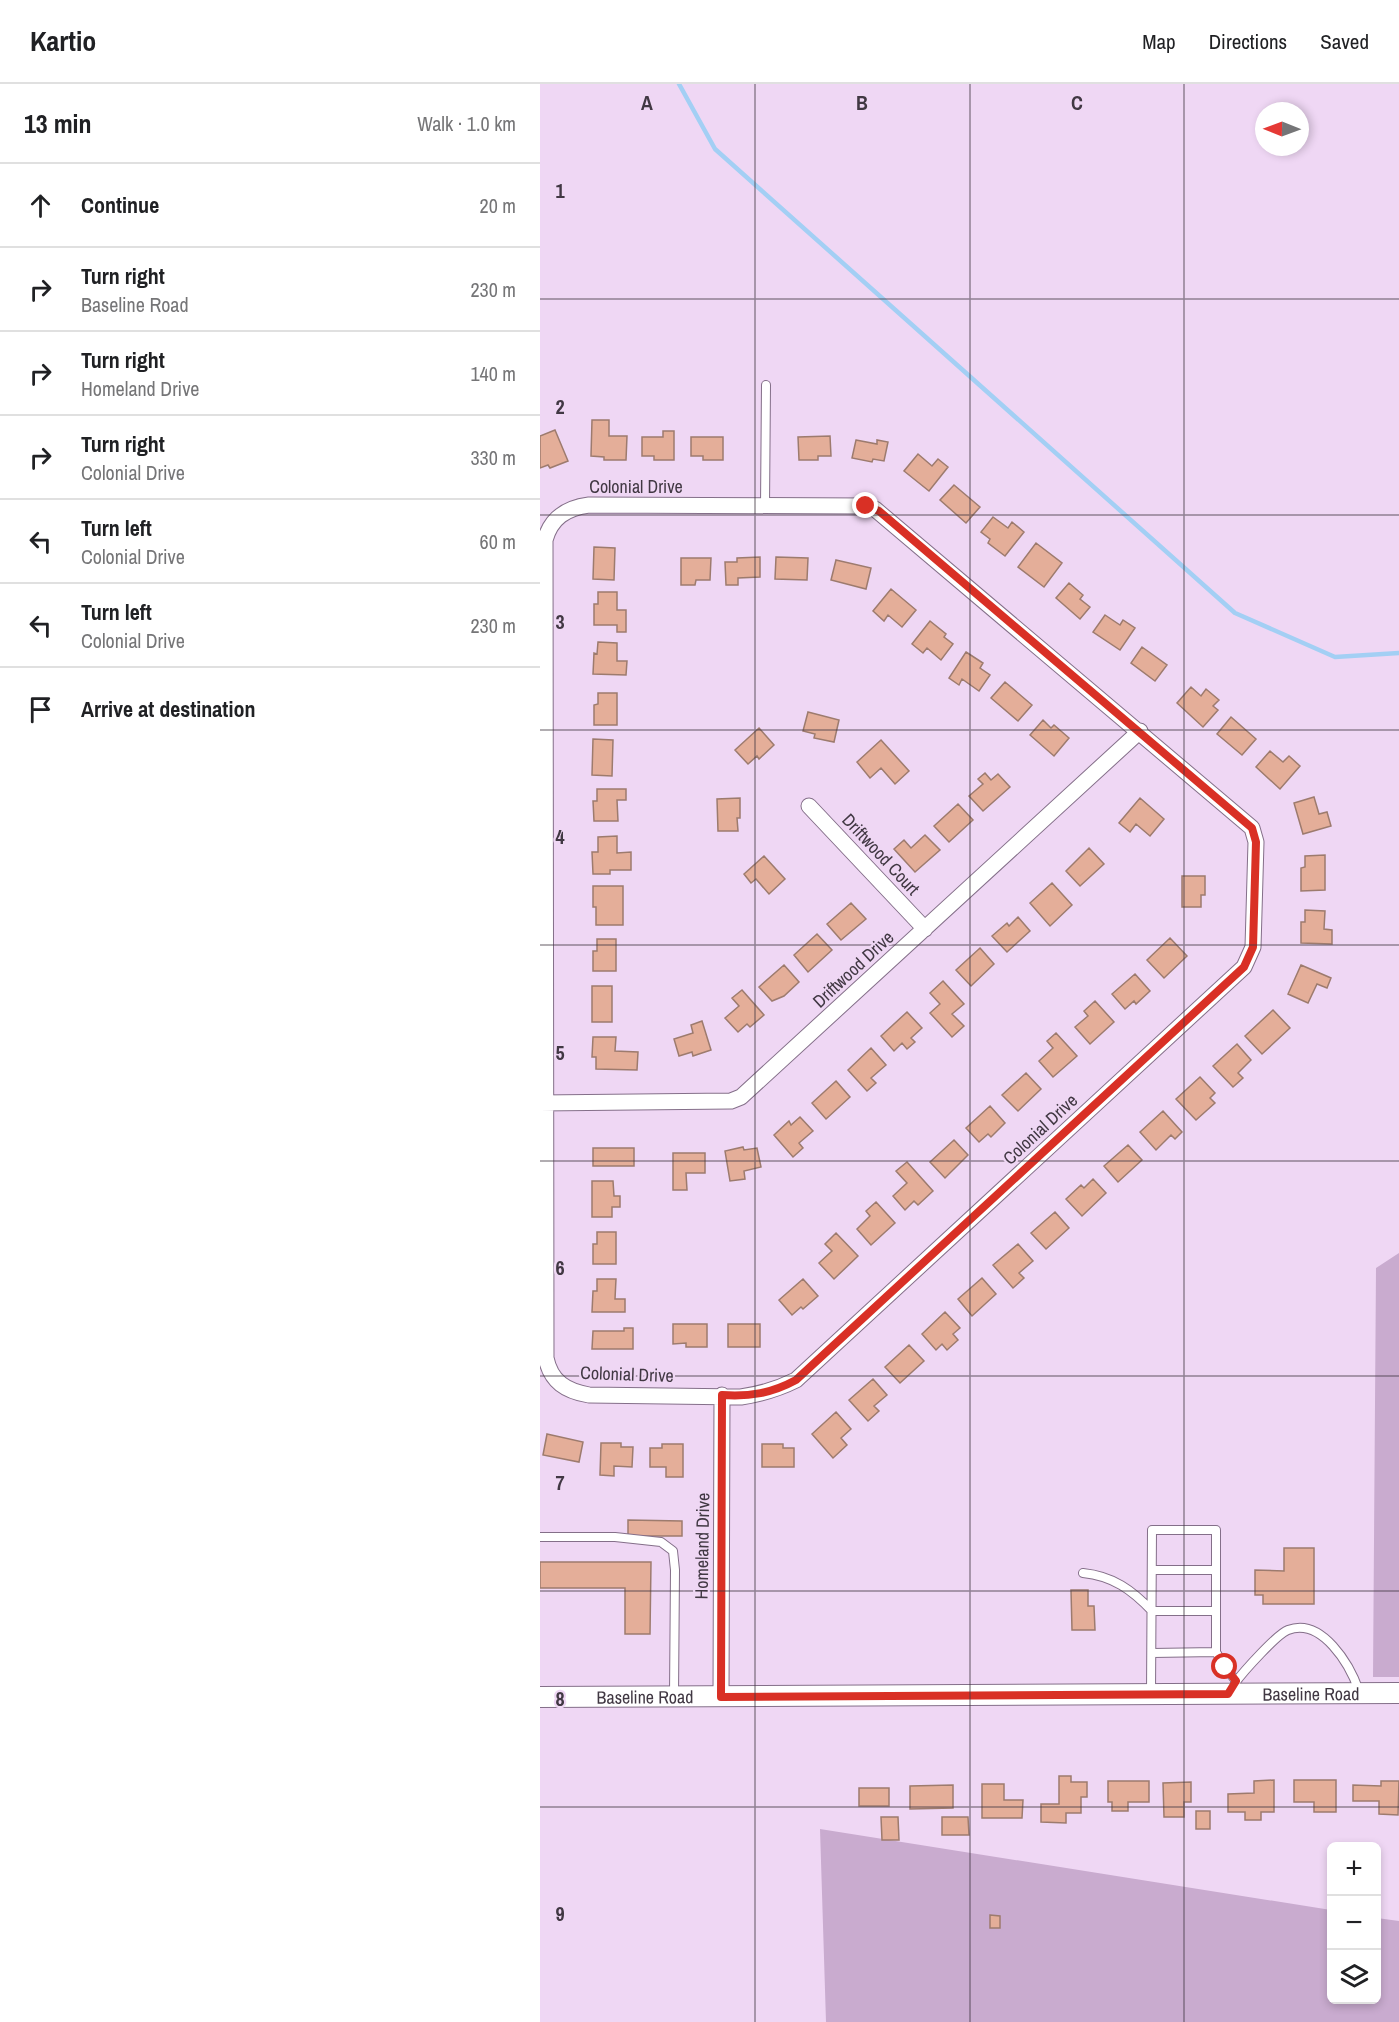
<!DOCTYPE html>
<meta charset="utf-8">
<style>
:root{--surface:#fff;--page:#f6f6f6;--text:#202124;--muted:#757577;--line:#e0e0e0}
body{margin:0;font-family:"Archivo Narrow",sans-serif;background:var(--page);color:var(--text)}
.controls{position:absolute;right:18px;bottom:18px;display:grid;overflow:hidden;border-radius:9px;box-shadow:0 3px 9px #0003}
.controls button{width:54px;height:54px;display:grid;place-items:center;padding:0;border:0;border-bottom:2px solid var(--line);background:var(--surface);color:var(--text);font:30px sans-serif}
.compass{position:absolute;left:715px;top:18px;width:54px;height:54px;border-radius:50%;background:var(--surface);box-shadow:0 3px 9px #0003;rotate:271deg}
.stop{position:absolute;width:18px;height:18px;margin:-14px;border:4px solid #d93025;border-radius:50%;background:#fff}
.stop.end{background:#d93025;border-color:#fff;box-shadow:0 2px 6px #0008}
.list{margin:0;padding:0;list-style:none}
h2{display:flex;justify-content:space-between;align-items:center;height:78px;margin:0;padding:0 24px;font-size:26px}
h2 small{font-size:20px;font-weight:400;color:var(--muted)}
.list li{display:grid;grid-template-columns:39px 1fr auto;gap:18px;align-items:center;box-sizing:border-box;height:84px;padding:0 24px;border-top:2px solid var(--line)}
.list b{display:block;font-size:22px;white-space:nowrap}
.list p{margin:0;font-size:20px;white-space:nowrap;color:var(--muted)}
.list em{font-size:20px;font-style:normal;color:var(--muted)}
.icon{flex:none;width:33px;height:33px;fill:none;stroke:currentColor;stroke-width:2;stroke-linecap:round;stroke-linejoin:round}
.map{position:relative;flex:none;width:859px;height:1938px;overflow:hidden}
header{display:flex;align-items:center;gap:36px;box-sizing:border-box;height:84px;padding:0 30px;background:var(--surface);border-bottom:2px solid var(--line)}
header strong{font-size:28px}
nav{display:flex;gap:33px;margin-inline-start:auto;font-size:21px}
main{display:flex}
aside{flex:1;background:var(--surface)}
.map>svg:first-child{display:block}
</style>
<header>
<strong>Kartio</strong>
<nav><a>Map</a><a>Directions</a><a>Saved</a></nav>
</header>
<main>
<aside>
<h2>13 min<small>Walk · 1.0 km</small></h2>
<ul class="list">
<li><svg class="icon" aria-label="ahead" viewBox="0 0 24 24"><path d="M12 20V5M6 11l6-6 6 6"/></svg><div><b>Continue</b></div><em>20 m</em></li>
<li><svg class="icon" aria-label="right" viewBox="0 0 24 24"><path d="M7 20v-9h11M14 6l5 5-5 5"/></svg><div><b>Turn right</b><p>Baseline Road</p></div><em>230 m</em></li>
<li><svg class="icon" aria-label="right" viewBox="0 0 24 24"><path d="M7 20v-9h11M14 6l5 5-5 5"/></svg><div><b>Turn right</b><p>Homeland Drive</p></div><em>140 m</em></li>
<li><svg class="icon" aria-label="right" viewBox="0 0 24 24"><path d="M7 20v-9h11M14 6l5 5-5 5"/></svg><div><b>Turn right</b><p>Colonial Drive</p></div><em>330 m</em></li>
<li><svg class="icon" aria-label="left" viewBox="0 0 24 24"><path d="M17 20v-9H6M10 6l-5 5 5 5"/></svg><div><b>Turn left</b><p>Colonial Drive</p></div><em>60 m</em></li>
<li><svg class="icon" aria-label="left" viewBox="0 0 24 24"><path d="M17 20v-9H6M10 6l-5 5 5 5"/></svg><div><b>Turn left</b><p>Colonial Drive</p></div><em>230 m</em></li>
<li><svg class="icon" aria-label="arrive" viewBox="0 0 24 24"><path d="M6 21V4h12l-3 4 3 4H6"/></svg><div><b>Arrive at destination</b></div></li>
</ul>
</aside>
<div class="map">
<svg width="859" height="1938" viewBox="0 0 859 1938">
<rect width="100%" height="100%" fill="#efd7f4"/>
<path fill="#c9abcf" d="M 859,1169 L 859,1593 L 833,1593 L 836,1184 Z
M 280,1745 L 791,1826 L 792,1916 L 836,1916 L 837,1834 L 859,1837 L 859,1938 L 286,1938 Z"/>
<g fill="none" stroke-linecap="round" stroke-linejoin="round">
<path stroke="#a3cff4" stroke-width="4.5" d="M 139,0 L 175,65 L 695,529 L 795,573 L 859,569"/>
</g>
<path fill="#e4ae99" stroke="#9d7b6e" stroke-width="1.5" d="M 52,336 L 69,336 L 69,352 L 87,352 L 86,376 L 64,376 L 64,373 L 51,372 Z
M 15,346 L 28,377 L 10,384 L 8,381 L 0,384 L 0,352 Z
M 123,347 L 134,347 L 134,376 L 114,376 L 114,372 L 102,372 L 102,353 L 123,353 Z
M 290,352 L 291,372 L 278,372 L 278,376 L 259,376 L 258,353 Z
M 151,353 L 183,353 L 183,376 L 163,376 L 163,372 L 151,372 Z
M 316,356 L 337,360 L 337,356 L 348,358 L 344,377 L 333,375 L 332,378 L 312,374 Z
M 378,370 L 392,382 L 398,375 L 408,383 L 389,407 L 364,387 Z
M 414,401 L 440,423 L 426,439 L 400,416 Z
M 453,433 L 468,444 L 472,438 L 484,448 L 465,472 L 448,459 L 450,455 L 441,448 Z
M 496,459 L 522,479 L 504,503 L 478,483 Z
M 54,463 L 75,464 L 74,496 L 53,495 Z
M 220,473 L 220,493 L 198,494 L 198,501 L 186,501 L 185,478 L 197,478 L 197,474 Z
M 236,473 L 268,474 L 267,496 L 235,495 Z
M 141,474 L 171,474 L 170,496 L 156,496 L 155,501 L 141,501 Z
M 296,476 L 331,484 L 326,505 L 291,496 Z
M 529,499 L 543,511 L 540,515 L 550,523 L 540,535 L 516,514 Z
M 351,505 L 376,526 L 362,543 L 348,531 L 344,537 L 333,527 Z
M 58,508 L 77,508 L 77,526 L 86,526 L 86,548 L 77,548 L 77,541 L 54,541 L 54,520 L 58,520 Z
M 565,531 L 580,541 L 583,536 L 595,544 L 580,566 L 553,548 Z
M 390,537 L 406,550 L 404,553 L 413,560 L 401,576 L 387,564 L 383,569 L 372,560 Z
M 58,558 L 77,559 L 77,577 L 87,577 L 86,591 L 53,590 L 54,569 L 57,570 Z
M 602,563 L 627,581 L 615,597 L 591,579 Z
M 426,568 L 443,579 L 440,584 L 450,591 L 439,607 L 422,595 L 419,601 L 409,594 Z
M 465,598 L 492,621 L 478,637 L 451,614 Z
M 651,603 L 661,612 L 666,605 L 679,616 L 673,622 L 678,626 L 663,643 L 637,619 Z
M 58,609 L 77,609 L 77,641 L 54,641 L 54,621 L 58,620 Z
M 268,628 L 299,636 L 294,658 L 274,654 L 275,650 L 263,647 Z
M 691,633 L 716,655 L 702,671 L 677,650 Z
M 503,636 L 511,644 L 514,641 L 529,654 L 514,672 L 490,651 Z
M 219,644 L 234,661 L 219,675 L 217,672 L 208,680 L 195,666 Z
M 53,655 L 73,656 L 72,692 L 52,691 Z
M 341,656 L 369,687 L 355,700 L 341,684 L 330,694 L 317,678 Z
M 730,667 L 743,678 L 749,672 L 760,682 L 740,705 L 716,683 Z
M 445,689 L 451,696 L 458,690 L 470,703 L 443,727 L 429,712 L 443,700 L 438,695 Z
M 57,705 L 86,705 L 86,716 L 77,716 L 78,737 L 54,737 L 53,717 L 57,717 Z
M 774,713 L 779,730 L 787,728 L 791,742 L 763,750 L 754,719 Z
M 200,714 L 200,734 L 197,734 L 198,747 L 178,747 L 177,715 Z
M 600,714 L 624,735 L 610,752 L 596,740 L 590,748 L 579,739 Z
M 418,720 L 433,736 L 409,758 L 394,742 Z
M 385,751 L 400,766 L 375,788 L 354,765 L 364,756 L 371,764 Z
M 77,752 L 77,769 L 91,768 L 91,786 L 70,786 L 70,790 L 53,790 L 52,768 L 58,768 L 58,753 Z
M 549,764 L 564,780 L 540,802 L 526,787 Z
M 785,771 L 785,806 L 761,807 L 761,784 L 765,783 L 765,772 Z
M 224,772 L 245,795 L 229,810 L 216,795 L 211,799 L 204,790 Z
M 642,792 L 665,792 L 665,811 L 661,811 L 661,823 L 642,823 Z
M 512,799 L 532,821 L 510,842 L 490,819 Z
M 53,802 L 83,802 L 83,841 L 56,841 L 56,823 L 53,823 Z
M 311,819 L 326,835 L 301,856 L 287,840 Z
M 765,826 L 785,827 L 784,845 L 792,846 L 792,860 L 761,859 L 761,838 L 765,838 Z
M 478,833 L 490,847 L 467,868 L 452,852 L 467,839 L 469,842 Z
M 277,850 L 292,866 L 268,888 L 254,871 Z
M 630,854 L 647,872 L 624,894 L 607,876 Z
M 57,855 L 76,855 L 76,887 L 53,887 L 53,867 L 57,867 Z
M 440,864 L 454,880 L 431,902 L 416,886 Z
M 244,881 L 259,898 L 244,912 L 232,917 L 219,903 Z
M 761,881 L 791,894 L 787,904 L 777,900 L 768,919 L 748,910 Z
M 595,890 L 610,907 L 596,920 L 594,917 L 585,925 L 572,910 Z
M 403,897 L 424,920 L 412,930 L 424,942 L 412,953 L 390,929 L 400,920 L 390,909 Z
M 52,902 L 72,902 L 72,938 L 52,938 Z
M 202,906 L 224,931 L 210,943 L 207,940 L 198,948 L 185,934 L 199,922 L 192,914 Z
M 555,917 L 574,938 L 550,960 L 535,943 L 548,932 L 544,927 Z
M 733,926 L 750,944 L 722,970 L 705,952 Z
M 367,928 L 382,944 L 371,954 L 375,958 L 367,965 L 362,959 L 354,967 L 341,952 Z
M 162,937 L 171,966 L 153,972 L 152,968 L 139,972 L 134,955 L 153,949 L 151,941 Z
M 516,949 L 537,972 L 513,993 L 499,977 L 513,964 L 507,957 Z
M 53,953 L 76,953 L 75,967 L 98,968 L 97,986 L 56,985 L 56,973 L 52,973 Z
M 697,960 L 711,976 L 698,989 L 703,994 L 693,1003 L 673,982 Z
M 331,964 L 346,981 L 331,994 L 336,999 L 327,1007 L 308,986 Z
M 486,989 L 501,1005 L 478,1027 L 462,1011 Z
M 660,993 L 675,1009 L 670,1014 L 675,1019 L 656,1036 L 636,1015 Z
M 296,997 L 310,1013 L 286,1035 L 272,1019 Z
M 450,1022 L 465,1039 L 451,1053 L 448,1050 L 439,1058 L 426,1044 Z
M 623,1027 L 642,1048 L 635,1055 L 631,1051 L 616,1066 L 600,1048 Z
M 260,1033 L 273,1047 L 259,1059 L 263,1064 L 253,1073 L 234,1051 L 249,1037 L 251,1041 Z
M 414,1056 L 428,1071 L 405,1094 L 390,1078 Z
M 588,1061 L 602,1076 L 578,1098 L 564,1082 Z
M 203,1063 L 204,1066 L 217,1064 L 221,1083 L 204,1087 L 205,1095 L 190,1097 L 185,1067 Z
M 53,1064 L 94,1064 L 94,1082 L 53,1082 Z
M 133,1069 L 165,1069 L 165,1089 L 146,1089 L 147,1106 L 133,1106 Z
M 367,1078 L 393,1107 L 378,1121 L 374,1117 L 365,1126 L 353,1112 L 367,1099 L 356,1087 Z
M 553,1095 L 566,1109 L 542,1132 L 526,1115 L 541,1101 L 544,1104 Z
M 52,1097 L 73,1097 L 74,1112 L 80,1112 L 80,1123 L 72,1123 L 72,1133 L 52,1133 Z
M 336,1118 L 355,1139 L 331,1161 L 317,1145 L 330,1132 L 326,1127 Z
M 515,1128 L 529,1144 L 506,1165 L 491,1149 Z
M 57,1148 L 76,1148 L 76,1180 L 53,1180 L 53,1160 L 57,1160 Z
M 296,1149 L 318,1172 L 294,1195 L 279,1179 L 292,1167 L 285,1160 Z
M 478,1160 L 493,1177 L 479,1189 L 484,1194 L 473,1204 L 453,1181 Z
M 442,1194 L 456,1210 L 432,1232 L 418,1215 Z
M 57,1195 L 76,1195 L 75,1215 L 85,1215 L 85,1228 L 52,1228 L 53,1207 L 57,1207 Z
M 263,1195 L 278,1212 L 263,1225 L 261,1223 L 252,1231 L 239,1216 Z
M 405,1228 L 420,1244 L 413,1250 L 418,1256 L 407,1266 L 402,1260 L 396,1266 L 382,1250 Z
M 133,1240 L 167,1240 L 167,1263 L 146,1263 L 146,1259 L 133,1260 Z
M 188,1240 L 220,1240 L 220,1263 L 188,1263 Z
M 84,1244 L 93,1244 L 93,1265 L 52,1265 L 53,1247 L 84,1247 Z
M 369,1261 L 384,1277 L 360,1299 L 345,1283 Z
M 333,1295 L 347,1311 L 334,1322 L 339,1327 L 328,1337 L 309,1316 Z
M 296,1328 L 311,1345 L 301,1354 L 307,1361 L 293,1374 L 272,1350 Z
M 7,1350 L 43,1358 L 39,1378 L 3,1371 Z
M 61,1359 L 81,1359 L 81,1363 L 93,1363 L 92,1383 L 74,1382 L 74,1392 L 60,1391 Z
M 122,1360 L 143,1360 L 143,1393 L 126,1393 L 126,1383 L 110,1383 L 110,1364 L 122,1364 Z
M 222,1360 L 243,1360 L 243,1364 L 254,1364 L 254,1383 L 222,1383 Z
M 88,1436 L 142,1437 L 142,1452 L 88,1452 Z
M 744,1464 L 774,1464 L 774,1520 L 723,1520 L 723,1511 L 715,1511 L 715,1486 L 744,1487 Z
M 0,1478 L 111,1478 L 110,1550 L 85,1550 L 85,1504 L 0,1504 Z
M 531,1506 L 548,1506 L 548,1522 L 554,1522 L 555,1546 L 532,1546 Z
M 519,1692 L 531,1692 L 531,1698 L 547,1698 L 547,1713 L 541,1713 L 541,1729 L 526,1729 L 526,1739 L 501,1738 L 501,1720 L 519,1720 Z
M 734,1696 L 734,1728 L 721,1728 L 721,1736 L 705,1736 L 705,1728 L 688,1728 L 688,1710 L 714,1709 L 714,1697 Z
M 754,1696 L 796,1696 L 796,1728 L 774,1728 L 774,1718 L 754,1718 Z
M 568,1697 L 609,1697 L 609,1718 L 588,1718 L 588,1727 L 572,1727 L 572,1718 L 568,1718 Z
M 841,1697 L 859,1697 L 858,1731 L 839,1730 L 839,1717 L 813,1717 L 813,1701 L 841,1702 Z
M 651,1698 L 651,1718 L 644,1718 L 644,1733 L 624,1733 L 623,1699 Z
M 442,1700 L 464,1700 L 464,1716 L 483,1716 L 482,1734 L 442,1734 Z
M 413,1701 L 413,1724 L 370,1725 L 370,1702 Z
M 319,1704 L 349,1704 L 349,1722 L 319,1722 Z
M 656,1727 L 670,1727 L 670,1745 L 656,1745 Z
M 341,1733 L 358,1733 L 359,1756 L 342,1756 Z
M 402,1733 L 428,1733 L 429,1751 L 402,1751 Z
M 450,1831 L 460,1832 L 460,1844 L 450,1844 Z"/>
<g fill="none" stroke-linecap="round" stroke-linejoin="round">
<defs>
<path id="service" d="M 225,422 L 226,301
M 0,1453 L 75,1453 L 121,1458 L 133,1467 L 135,1486 L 134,1611
M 612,1486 L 676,1486
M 543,1489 C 573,1492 592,1506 612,1527 L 676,1527
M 612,1569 L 676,1568
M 695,1599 C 703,1588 737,1550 748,1546 C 782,1533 810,1581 819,1607
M 611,1609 L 612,1446 L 676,1446 L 676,1568 L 685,1583 L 696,1597"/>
<path id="minor" d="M 49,421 L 326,422 L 335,425 L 712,744 L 716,758 L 713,863 L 704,883 L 256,1296 C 238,1305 221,1310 201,1313 L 49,1311 C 26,1307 11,1298 6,1274 L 5,456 C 11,434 26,424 49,421 Z
M 269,722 L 385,845
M 0,1019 L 191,1017 L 201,1013 L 600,647
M 181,1613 L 182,1311"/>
<g id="tertiary">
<path id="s1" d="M 0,1613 L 859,1609"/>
</g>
</defs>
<use href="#service" stroke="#846f89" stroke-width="10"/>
<use href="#minor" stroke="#846f89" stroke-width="17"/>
<use href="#tertiary" stroke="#846f89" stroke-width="22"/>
<use href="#service" stroke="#fff" stroke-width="8"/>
<use href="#minor" stroke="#fff" stroke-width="15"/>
<use href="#tertiary" stroke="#fff" stroke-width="20"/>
</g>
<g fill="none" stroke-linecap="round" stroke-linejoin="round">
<path stroke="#d93025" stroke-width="8" d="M 326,422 L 339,427 L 712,744 L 716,758 L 713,863 L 704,883 L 256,1296 C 232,1309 210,1313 182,1311 L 181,1613 L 688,1610 L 696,1597 L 685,1583"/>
</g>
<path fill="none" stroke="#413843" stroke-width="1.5" stroke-opacity="0.55" d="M 215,0 L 215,1938M 430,0 L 430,1938M 644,0 L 644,1938M 0,215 L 859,215M 0,431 L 859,431M 0,646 L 859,646M 0,861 L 859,861M 0,1077 L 859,1077M 0,1292 L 859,1292M 0,1507 L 859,1507M 0,1723 L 859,1723"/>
<g text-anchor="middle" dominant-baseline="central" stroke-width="4.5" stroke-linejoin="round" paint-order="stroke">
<g font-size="18" fill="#413843" stroke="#efd7f4">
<text x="96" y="402">Colonial Drive</text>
<text transform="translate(341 770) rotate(47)">Driftwood Court</text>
<text transform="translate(313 885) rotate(-43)">Driftwood Drive</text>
<text transform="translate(500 1045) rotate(-43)">Colonial Drive</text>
<text transform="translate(87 1290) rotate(2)">Colonial Drive</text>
<text transform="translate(162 1462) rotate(-89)">Homeland Drive</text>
<text stroke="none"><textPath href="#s1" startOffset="771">Baseline Road</textPath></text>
<text stroke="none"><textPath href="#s1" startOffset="105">Baseline Road</textPath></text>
</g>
</g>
<g font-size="20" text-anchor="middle" font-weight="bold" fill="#413843" stroke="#efd7f4" stroke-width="4.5" stroke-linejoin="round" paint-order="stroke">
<text x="107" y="26">A</text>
<text x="322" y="26">B</text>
<text x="537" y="26">C</text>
<text x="20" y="114">1</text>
<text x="20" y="330">2</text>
<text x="20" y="545">3</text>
<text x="20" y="760">4</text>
<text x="20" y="976">5</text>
<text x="20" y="1191">6</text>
<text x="20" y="1406">7</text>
<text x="20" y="1622">8</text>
<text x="20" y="1837">9</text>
</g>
</svg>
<div class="controls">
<button>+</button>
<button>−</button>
<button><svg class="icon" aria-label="layers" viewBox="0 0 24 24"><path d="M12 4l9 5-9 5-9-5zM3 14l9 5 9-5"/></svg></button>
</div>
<svg class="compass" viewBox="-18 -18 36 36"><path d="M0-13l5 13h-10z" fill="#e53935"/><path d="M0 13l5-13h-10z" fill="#757577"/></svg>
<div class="stop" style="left:685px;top:1583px"></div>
<div class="stop end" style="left:326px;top:422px"></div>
</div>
</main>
